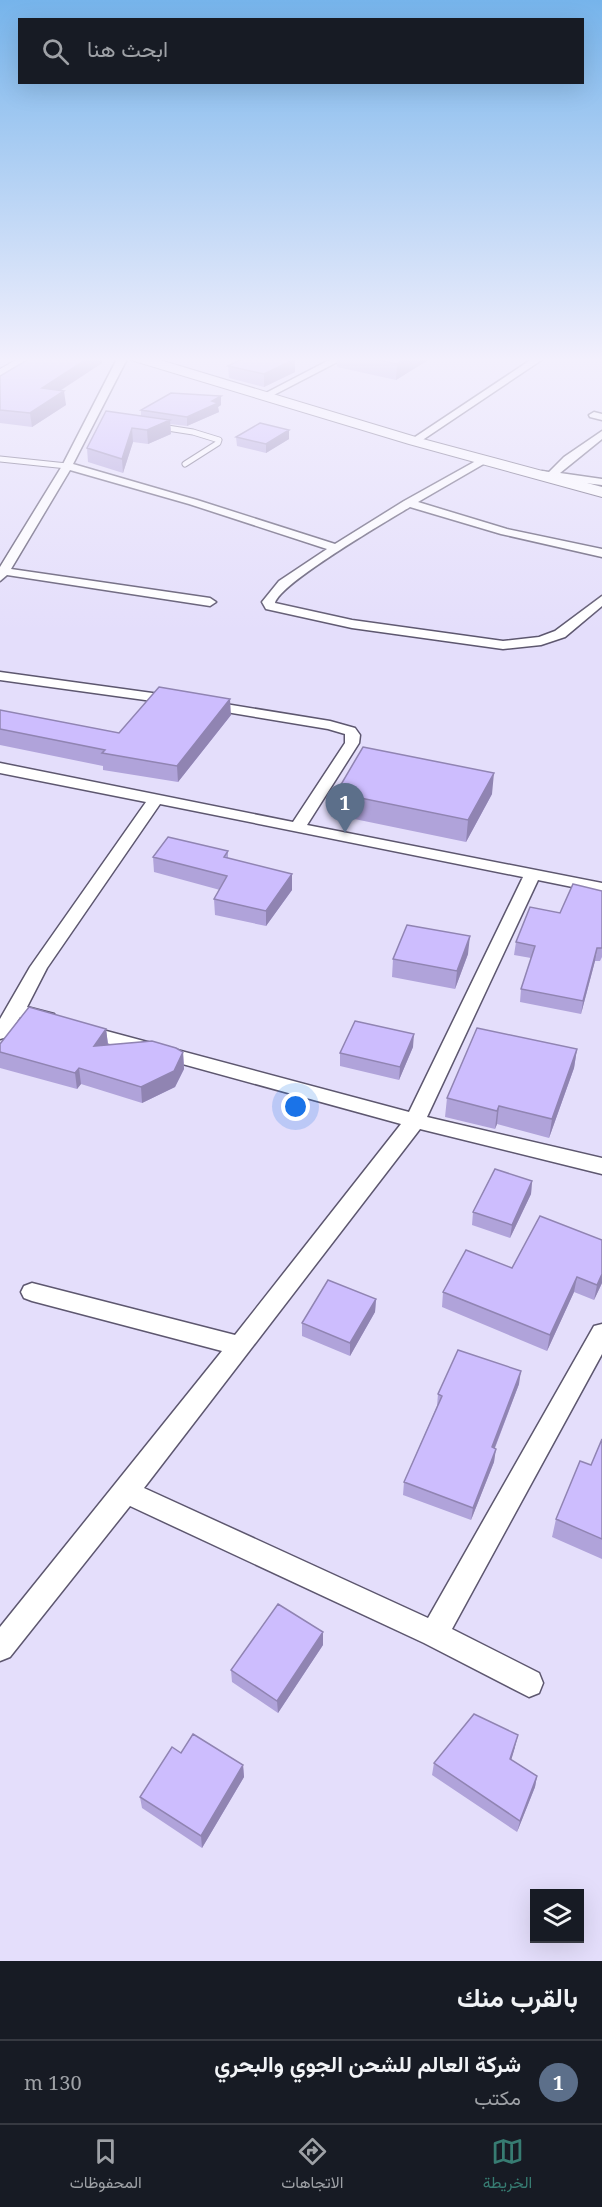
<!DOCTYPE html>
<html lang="ar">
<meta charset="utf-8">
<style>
:root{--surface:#171b24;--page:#20242c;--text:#f1f3f6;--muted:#9ea1a6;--line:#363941;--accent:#377c72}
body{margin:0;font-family:"Noto Serif",Vazirmatn,serif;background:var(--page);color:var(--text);direction:rtl}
.controls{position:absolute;right:18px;bottom:18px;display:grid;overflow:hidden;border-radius:0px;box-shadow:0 6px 24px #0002}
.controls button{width:54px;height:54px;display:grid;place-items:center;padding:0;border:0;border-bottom:2px solid var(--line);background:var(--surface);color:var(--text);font:30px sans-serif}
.you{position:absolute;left:296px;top:1107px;width:21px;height:21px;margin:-15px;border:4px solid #fff;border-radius:50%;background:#1a73e8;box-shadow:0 0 0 9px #1a73e833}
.badge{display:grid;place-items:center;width:39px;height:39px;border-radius:50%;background:var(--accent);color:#fff;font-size:20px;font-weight:700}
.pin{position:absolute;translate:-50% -50px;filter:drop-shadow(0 2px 3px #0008)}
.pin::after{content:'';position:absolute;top:32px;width:21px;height:18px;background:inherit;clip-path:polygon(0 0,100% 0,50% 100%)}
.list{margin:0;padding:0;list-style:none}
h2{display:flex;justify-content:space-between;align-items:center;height:78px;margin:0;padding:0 24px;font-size:26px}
h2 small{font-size:20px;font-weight:400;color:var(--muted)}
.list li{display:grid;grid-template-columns:39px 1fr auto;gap:18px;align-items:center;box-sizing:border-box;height:84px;padding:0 24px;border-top:2px solid var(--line)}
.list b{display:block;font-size:22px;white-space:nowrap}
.list p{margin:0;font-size:20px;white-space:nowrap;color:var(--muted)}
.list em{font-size:20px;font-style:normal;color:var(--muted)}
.icon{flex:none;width:33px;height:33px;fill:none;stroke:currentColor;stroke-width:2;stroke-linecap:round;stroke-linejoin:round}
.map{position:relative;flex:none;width:602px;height:1961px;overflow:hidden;direction:ltr}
.search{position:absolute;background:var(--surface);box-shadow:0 6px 24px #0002;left:18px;right:18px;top:18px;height:66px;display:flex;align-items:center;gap:15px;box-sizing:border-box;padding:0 21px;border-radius:0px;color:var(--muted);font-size:22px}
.sheet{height:162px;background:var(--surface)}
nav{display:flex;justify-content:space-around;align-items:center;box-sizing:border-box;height:84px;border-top:2px solid var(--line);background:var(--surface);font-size:16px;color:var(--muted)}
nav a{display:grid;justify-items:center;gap:3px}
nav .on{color:var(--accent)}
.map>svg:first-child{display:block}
</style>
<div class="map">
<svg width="602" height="1961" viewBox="0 0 602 1961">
<rect width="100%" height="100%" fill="#e4defb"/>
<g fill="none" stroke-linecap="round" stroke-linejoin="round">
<defs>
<path id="lane" d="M 161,427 L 193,432 L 219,440 L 218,443 L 185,464
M 0,459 L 67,466"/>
<path id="street" d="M 118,357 L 128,357 L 73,464 L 197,500 L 335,544 L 404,501 L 483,457 L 487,458 L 487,462 L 418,502 L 507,529 L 602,549 L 602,557 L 501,534 L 410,507 C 387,521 280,583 275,603 L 352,620 L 503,641 L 539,637 L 555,631 L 602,596 L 602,606 L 565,637 L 541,645 L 503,649 L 352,628 L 266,609 L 262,602 L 279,581 L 327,549 L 189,504 L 70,470 L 11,569 L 210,598 L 216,602 L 210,606 L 7,575 L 0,581 L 0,567 L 62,466 Z
M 335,357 L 347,357 L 268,398 L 260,396 Z
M 535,357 L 546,357 L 418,443 L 409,441 Z
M 594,412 L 602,414 L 602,420 L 590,417 L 589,415 Z
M 602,431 L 602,439 L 560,473 L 602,479 L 602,485 L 551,479 L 537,474 L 542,471 L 549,472 L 564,457 Z
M 0,672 L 174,696 L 181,700 L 174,704 L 0,680 Z
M 207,701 L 330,721 L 355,728 L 360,735 L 359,743 L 307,825 L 602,883 L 602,893 L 538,880 L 427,1117 L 602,1158 L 602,1174 L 420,1129 L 144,1488 L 428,1618 L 594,1326 L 602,1324 L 602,1354 L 452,1629 L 539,1673 L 543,1683 L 539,1693 L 529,1697 L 424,1643 L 130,1506 L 10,1657 L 0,1661 L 0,1627 L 222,1351 L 32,1301 L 24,1298 L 21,1292 L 24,1286 L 32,1283 L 235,1335 L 401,1124 L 77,1035 L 75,1031 L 77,1027 L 84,1025 L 409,1112 L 523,877 L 160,804 L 47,968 L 27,1007 L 54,1014 L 56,1018 L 54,1022 L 47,1024 L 20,1017 L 7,1037 L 0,1039 L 0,1019 L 30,967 L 146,802 L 0,773 L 0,763 L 293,822 L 345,743 L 345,734 L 328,729 L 202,708 L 200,705 L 202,702 Z"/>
<path id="secondary" d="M 129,357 L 150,357 L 419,438 L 602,487 L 602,497 L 409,444 L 131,360 Z"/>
<path id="highway" d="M 21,357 L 41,357 L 0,381 L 0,369 Z"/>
</defs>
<use href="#lane" stroke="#5d576f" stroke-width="7"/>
<use href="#street" stroke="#5d576f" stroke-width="3"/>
<use href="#secondary" stroke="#5d576f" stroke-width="2"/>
<use href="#highway" stroke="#5d576f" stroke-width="2"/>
<use href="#lane" stroke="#fff" stroke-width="5"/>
<use href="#street" fill="#fff" fill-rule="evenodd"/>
<use href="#secondary" fill="#fff" fill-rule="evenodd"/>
<use href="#highway" fill="#fff" fill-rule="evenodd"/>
</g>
<path fill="#b0a3da" d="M 32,357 L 102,357 L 102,363 L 60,391 L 66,405 L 32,427 L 0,423 L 0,376 Z
M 337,357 L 433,357 L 396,380 L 337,367 Z
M 295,359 L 295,372 L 264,387 L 229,378 L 228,366 Z
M 221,405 L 218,407 L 219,412 L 187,426 L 170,424 L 171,434 L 148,444 L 133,442 L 123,473 L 88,462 L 87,448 L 141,416 L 141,410 Z
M 289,430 L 289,439 L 266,453 L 237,446 L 236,437 Z
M 0,710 L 119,733 L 231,715 L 178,782 L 103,770 L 103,766 L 0,745 Z
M 336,793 L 492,794 L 466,842 L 335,815 Z
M 228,851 L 228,858 L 292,874 L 292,890 L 266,926 L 215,915 L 214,899 L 220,890 L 154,872 L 153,857 Z
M 602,891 L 602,957 L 600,961 L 595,961 L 581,1014 L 520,1002 L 521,989 L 531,958 L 514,955 L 516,942 L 560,913 Z
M 468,954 L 455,989 L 392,977 L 393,959 Z
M 106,1029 L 108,1044 L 183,1052 L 184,1069 L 175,1087 L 142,1103 L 81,1084 L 77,1089 L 0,1068 L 0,1044 Z
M 413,1047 L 399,1080 L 340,1066 L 340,1053 Z
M 577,1049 L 574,1068 L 549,1138 L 497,1124 L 495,1129 L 445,1117 L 447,1098 Z
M 532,1181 L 531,1194 L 510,1238 L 472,1225 L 473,1212 Z
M 540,1216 L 602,1283 L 594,1300 L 574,1292 L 547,1351 L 442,1307 L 443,1292 L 512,1268 Z
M 376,1299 L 375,1312 L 350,1356 L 302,1336 L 302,1323 Z
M 519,1384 L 495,1448 L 494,1462 L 471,1520 L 403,1495 L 404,1482 L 437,1406 L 438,1394 Z
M 602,1439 L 602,1559 L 552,1537 L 556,1519 L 591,1465 Z
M 323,1645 L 278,1713 L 232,1682 L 231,1670 Z
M 515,1747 L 511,1760 L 537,1776 L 535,1787 L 517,1832 L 432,1775 L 434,1763 Z
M 181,1753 L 243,1765 L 244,1777 L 202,1848 L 142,1808 L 140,1797 Z"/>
<path fill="#9084b2" d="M 90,357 L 102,357 L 102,363 L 44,401 L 42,388 Z
M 408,357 L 433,357 L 396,380 L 397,364 Z
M 295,359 L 295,372 L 264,387 L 264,374 Z
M 64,391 L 66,405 L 32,427 L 30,413 Z
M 221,396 L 221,405 L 218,407 L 219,412 L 187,426 L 187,417 Z
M 170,420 L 171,434 L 148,444 L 147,430 Z
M 132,428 L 133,442 L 123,473 L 122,459 Z
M 289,430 L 289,439 L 266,453 L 266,444 Z
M 230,699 L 231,715 L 178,782 L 177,766 Z
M 494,773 L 492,794 L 466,842 L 468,820 Z
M 292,874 L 292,890 L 266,926 L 266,911 Z
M 470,936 L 468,954 L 455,989 L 457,971 Z
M 597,948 L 595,961 L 581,1014 L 583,1001 Z
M 106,1029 L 108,1045 L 94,1046 Z
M 414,1034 L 413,1047 L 399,1080 L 400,1067 Z
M 577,1049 L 574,1068 L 549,1138 L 552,1119 Z
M 183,1052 L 184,1069 L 175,1087 L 142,1103 L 141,1087 Z
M 79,1068 L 81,1084 L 77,1089 L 75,1073 Z
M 499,1106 L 497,1124 L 495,1129 L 497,1111 Z
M 532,1181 L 531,1194 L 510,1238 L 512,1225 Z
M 602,1274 L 602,1283 L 594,1300 L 597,1285 Z
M 577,1277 L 574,1292 L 547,1351 L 550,1335 Z
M 376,1299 L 375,1312 L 350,1356 L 350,1343 Z
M 521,1371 L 519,1384 L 490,1460 L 492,1447 Z
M 496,1449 L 494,1462 L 471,1520 L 473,1508 Z
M 323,1632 L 323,1645 L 278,1713 L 277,1701 Z
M 518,1735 L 515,1747 L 508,1771 L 510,1759 Z
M 243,1765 L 244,1777 L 202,1848 L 201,1836 Z
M 537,1776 L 535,1787 L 517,1832 L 520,1821 Z"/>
<path fill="#cdbdfe" stroke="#9084b2" stroke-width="1.5" d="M 32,357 L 90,357 L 42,388 L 64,391 L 30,413 L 0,410 L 0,376 Z
M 246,357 L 284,357 L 295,359 L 264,374 L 228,366 Z
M 364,357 L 408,357 L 397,364 Z
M 171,393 L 221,396 L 212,401 L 218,403 L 187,417 L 141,410 Z
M 106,411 L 170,420 L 147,430 L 132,428 L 122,459 L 87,448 Z
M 260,423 L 289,430 L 266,444 L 236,437 Z
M 159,687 L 230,699 L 177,766 L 102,753 L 105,750 L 0,729 L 0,710 L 119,733 Z
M 363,747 L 494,773 L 468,820 L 336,793 Z
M 168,837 L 228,851 L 224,857 L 292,874 L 266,911 L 214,899 L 227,876 L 153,857 Z
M 573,884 L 602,891 L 602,948 L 597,948 L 583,1001 L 521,989 L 535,946 L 516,942 L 530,907 L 560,913 Z
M 407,925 L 470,936 L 457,971 L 393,959 Z
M 29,1007 L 106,1029 L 94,1046 L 152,1041 L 176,1048 L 183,1052 L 174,1071 L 141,1087 L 79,1068 L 75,1073 L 0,1052 L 0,1044 Z
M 355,1021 L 414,1034 L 400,1067 L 340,1053 Z
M 477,1028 L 577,1049 L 552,1119 L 499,1106 L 497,1111 L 447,1098 Z
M 495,1169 L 532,1181 L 512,1225 L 473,1212 Z
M 540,1216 L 602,1240 L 602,1274 L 597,1285 L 577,1277 L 550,1335 L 443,1292 L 466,1250 L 512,1268 Z
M 328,1280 L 376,1299 L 350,1343 L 302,1323 Z
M 458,1350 L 521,1371 L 492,1447 L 496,1449 L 473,1508 L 404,1482 L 442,1396 L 438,1394 Z
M 602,1439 L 602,1539 L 556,1519 L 580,1461 L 591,1465 Z
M 278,1604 L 323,1632 L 277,1701 L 231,1670 Z
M 474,1714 L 518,1735 L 510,1759 L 537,1776 L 520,1821 L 434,1763 Z
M 193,1734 L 243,1765 L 201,1836 L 140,1797 L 172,1747 L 181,1753 Z"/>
<linearGradient id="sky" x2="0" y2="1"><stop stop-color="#76b4eb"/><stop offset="0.57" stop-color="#f3f0fd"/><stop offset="1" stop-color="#f3f0fd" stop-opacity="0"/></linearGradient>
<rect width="602" height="631" fill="url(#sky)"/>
</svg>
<div class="controls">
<button><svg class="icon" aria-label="layers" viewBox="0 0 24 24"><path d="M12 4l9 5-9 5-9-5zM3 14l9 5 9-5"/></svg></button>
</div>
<div class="you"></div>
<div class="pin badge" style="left:345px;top:833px;background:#5c6f8a">1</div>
<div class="search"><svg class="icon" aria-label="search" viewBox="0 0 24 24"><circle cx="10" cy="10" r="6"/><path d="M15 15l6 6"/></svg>ابحث هنا</div>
</div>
<section class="sheet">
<h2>بالقرب منك<small></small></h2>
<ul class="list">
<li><span class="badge" style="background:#5c6f8a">1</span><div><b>شركة العالم للشحن الجوي والبحري</b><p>مكتب</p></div><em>130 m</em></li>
</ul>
</section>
<nav>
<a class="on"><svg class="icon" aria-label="map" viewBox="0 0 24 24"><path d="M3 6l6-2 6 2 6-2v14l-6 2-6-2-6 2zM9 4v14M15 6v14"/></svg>الخريطة</a>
<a><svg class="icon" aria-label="directions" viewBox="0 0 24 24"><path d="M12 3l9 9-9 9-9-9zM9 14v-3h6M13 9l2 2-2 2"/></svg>الاتجاهات</a>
<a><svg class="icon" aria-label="saved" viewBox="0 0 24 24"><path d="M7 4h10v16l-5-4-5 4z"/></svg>المحفوظات</a>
</nav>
